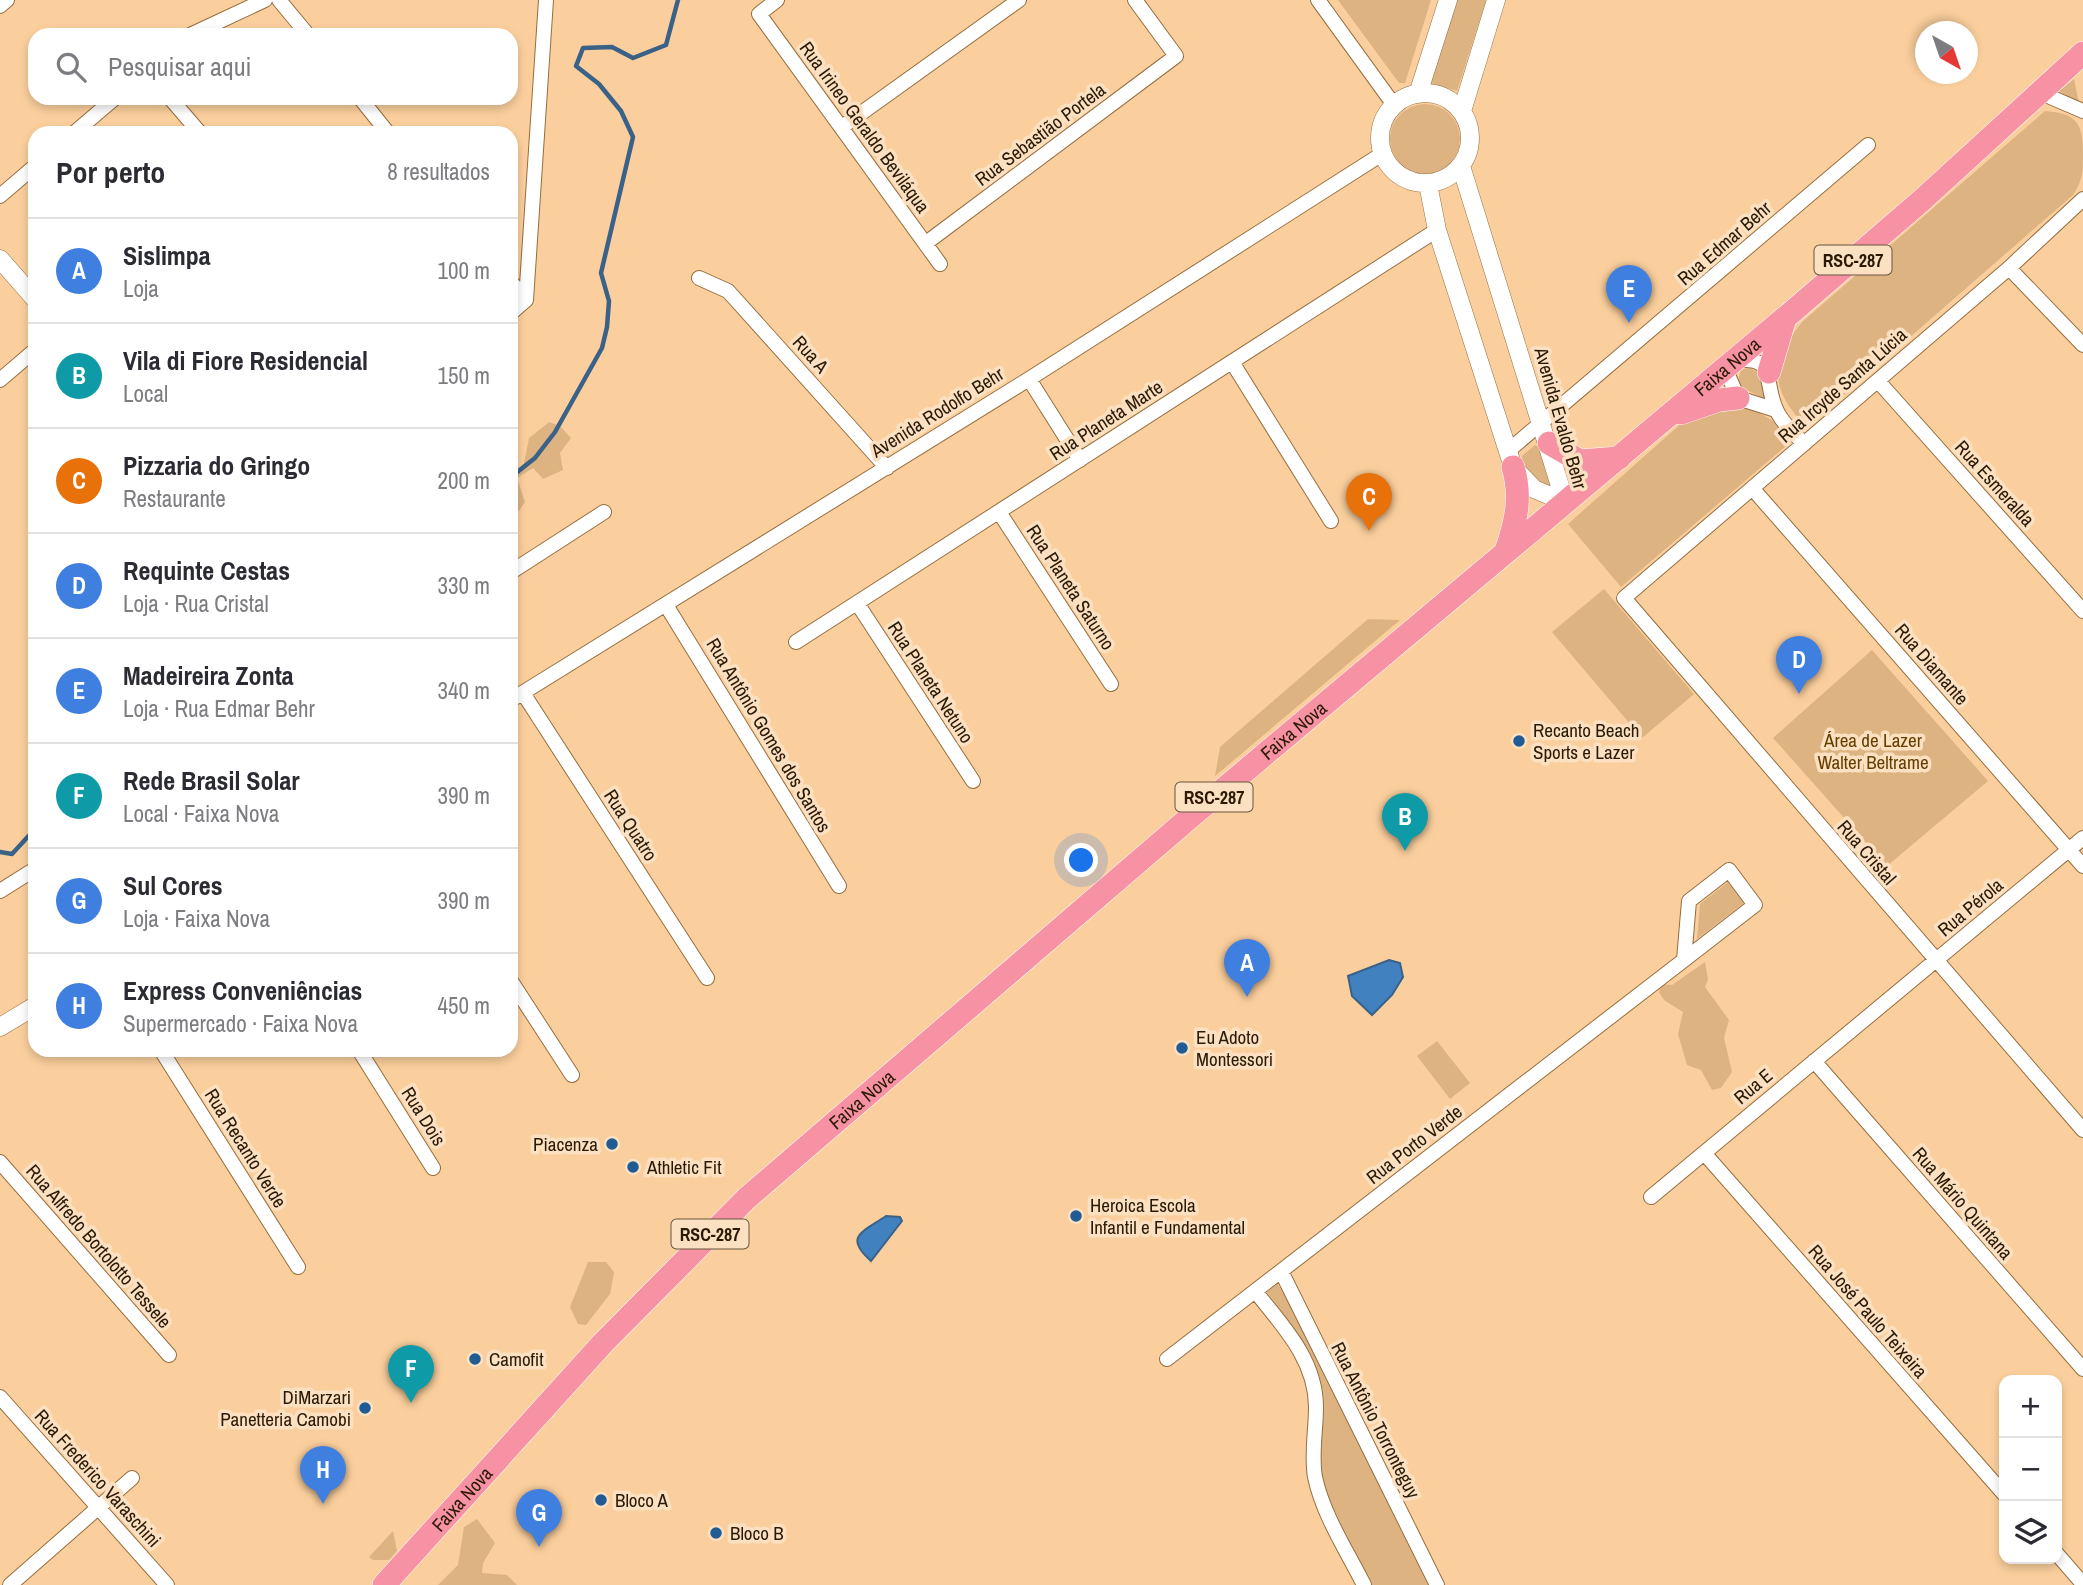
<!DOCTYPE html>
<html lang="pt">
<meta charset="utf-8">
<style>
:root{--surface:#fff;--page:#f2f2f3;--text:#2b2b33;--muted:#7c7c81;--line:#e1e1e2;--accent:#2563eb}
body{margin:0;font-family:"Archivo Narrow",sans-serif;background:var(--page);color:var(--text)}
.controls{position:absolute;right:21px;bottom:21px;display:grid;overflow:hidden;border-radius:14px;box-shadow:0 4px 10px #0003}
.controls button{width:63px;height:63px;display:grid;place-items:center;padding:0;border:0;border-bottom:2px solid var(--line);background:var(--surface);color:var(--text);font:35px sans-serif}
.compass{position:absolute;left:1915px;top:21px;width:63px;height:63px;border-radius:50%;background:var(--surface);box-shadow:0 4px 10px #0003;rotate:140deg}
.you{position:absolute;left:1082px;top:861px;width:24px;height:24px;margin:-18px;border:5px solid #fff;border-radius:50%;background:#1a73e8;box-shadow:0 0 0 10px #1a73e833}
.badge{display:grid;place-items:center;width:46px;height:46px;border-radius:50%;background:var(--accent);color:#fff;font-size:23px;font-weight:700}
.pin{position:absolute;translate:-50% -58px;filter:drop-shadow(0 2px 4px #0008)}
.pin::after{content:'';position:absolute;top:37px;width:24px;height:21px;background:inherit;clip-path:polygon(0 0,100% 0,50% 100%)}
.list{margin:0;padding:0;list-style:none}
h2{display:flex;justify-content:space-between;align-items:center;height:91px;margin:0;padding:0 28px;font-size:30px}
h2 small{font-size:23px;font-weight:400;color:var(--muted)}
.list li{display:grid;grid-template-columns:46px 1fr auto;gap:21px;align-items:center;box-sizing:border-box;height:105px;padding:0 28px;border-top:2px solid var(--line)}
.list b{display:block;font-size:26px;white-space:nowrap}
.list p{margin:0;font-size:23px;white-space:nowrap;color:var(--muted)}
.list em{font-size:23px;font-style:normal;color:var(--muted)}
.icon{flex:none;width:38px;height:38px;fill:none;stroke:currentColor;stroke-width:2;stroke-linecap:round;stroke-linejoin:round}
.map{position:relative;flex:none;width:2083px;height:1585px;overflow:hidden}
.search{position:absolute;background:var(--surface);box-shadow:0 4px 10px #0003;left:28px;top:28px;width:490px;height:77px;display:flex;align-items:center;gap:18px;box-sizing:border-box;padding:0 24px;border-radius:21px;color:var(--muted);font-size:26px}
.panel{position:absolute;background:var(--surface);box-shadow:0 4px 10px #0003;left:28px;top:126px;width:490px;height:931px;border-radius:21px}
.map>svg:first-child{display:block}
</style>
<div class="map">
<svg width="2083" height="1585" viewBox="0 0 2083 1585">
<rect width="100%" height="100%" fill="#fbcf9d"/>
<path fill="#ddb381" d="M 1338,0 L 1431,0 L 1405,83 L 1399,83 Z
M 1455,0 L 1486,0 L 1457,91 L 1430,83 Z
M 2074,79 L 2079,103 L 2059,91 Z
M1390 139a35 35 0 1 1 70 0a35 35 0 1 1-70 0Z
M 2045,111 C 2076,113 2083,123 2083,153 C 2083,171 2083,180 2073,195 L 1807,427 C 1769,390 1770,363 1802,322 Z
M 1748,368 C 1765,371 1765,386 1768,401 L 1741,387 L 1738,380 L 1741,370 Z
M 1750,407 L 1776,423 L 1787,445 L 1621,587 L 1568,524 L 1684,421 L 1706,410 Z
M 549,422 L 560,426 L 571,438 L 560,453 L 563,470 L 543,479 L 533,468 L 517,478 L 525,502 L 519,511 L 512,512 L 511,476 L 523,468 L 529,438 Z
M 1535,445 L 1543,449 L 1552,488 C 1539,482 1522,471 1522,456 Z
M 1604,589 L 1694,694 L 1642,738 L 1552,632 Z
M 1368,619 L 1400,620 L 1215,776 L 1220,747 Z
M 1872,650 L 1988,781 L 1887,866 L 1773,738 Z
M 1728,882 L 1744,903 L 1697,939 L 1700,904 Z
M 1705,962 L 1708,979 L 1705,987 L 1729,1020 L 1724,1038 L 1732,1072 L 1721,1088 L 1712,1090 L 1701,1070 L 1687,1065 L 1678,1034 L 1683,1012 L 1664,1000 L 1659,992 L 1661,984 L 1672,985 Z
M 1437,1041 L 1470,1083 L 1450,1099 L 1417,1056 Z
M 588,1262 L 606,1262 L 614,1272 L 610,1294 L 586,1325 L 578,1324 L 570,1307 Z
M 1277,1283 L 1304,1327 L 1431,1585 L 1371,1585 C 1353,1547 1328,1510 1320,1468 C 1316,1446 1326,1422 1324,1399 C 1320,1357 1291,1324 1267,1292 Z
M 477,1519 L 495,1543 L 483,1563 L 482,1573 L 507,1575 L 517,1585 L 438,1585 L 458,1565 L 464,1527 Z
M 393,1531 L 397,1551 L 389,1560 L 373,1560 L 369,1557 Z"/>
<path fill="#4181c0" stroke="#3a6288" stroke-width="2" d="M 1389,960 L 1400,963 L 1403,977 L 1392,995 L 1372,1015 L 1352,996 L 1348,976 Z
M 886,1216 L 900,1217 L 902,1221 L 871,1261 C 843,1236 863,1232 886,1216 Z"/>
<g fill="none" stroke-linecap="round" stroke-linejoin="round">
<path stroke="#3a6288" stroke-width="4.5" d="M 511,477 L 535,458 L 555,432 L 602,348 L 607,327 L 609,301 L 601,273 L 633,137 L 621,111 L 599,84 L 576,66 L 583,48 L 612,47 L 633,58 L 666,45 L 678,0
M 0,852 L 12,854 L 35,829"/>
<defs>
<path id="minor" d="M 279,0 L 308,35
M 777,0 L 759,14 L 940,264
M 1318,0 L 1394,105
M 0,6 L 7,0
M 190,35 L 265,0
M 2041,93 L 2083,111
M 170,98 L 200,133
M 360,98 L 388,133
M 842,127 L 1019,0
M 74,133 L 115,98
M 0,196 L 35,166
M 2083,199 L 2009,268 L 1624,598 L 2083,1130
M 926,243 L 1176,56 L 1135,0
M 2009,268 L 2083,345
M 699,278 L 728,291 L 887,468
M 511,282 L 526,300
M 511,313 L 526,300 L 546,0
M 1232,362 L 1331,521
M 1029,379 L 1080,460
M 0,380 L 35,350
M 1878,381 L 2083,611
M 1776,410 L 1738,398 L 1728,375 L 1733,361 C 1778,354 1763,382 1776,409 C 1781,422 1795,434 1804,444
M 1508,451 L 1868,145
M 1752,488 L 2083,866
M 999,512 L 1111,684
M 511,572 L 604,512
M 857,603 L 973,781
M 666,605 L 839,886
M 796,642 L 1437,230
M 523,693 L 707,978
M 511,700 L 1029,379 L 1382,154
M 0,891 L 35,869
M 511,981 L 572,1075
M 161,1050 L 298,1267
M 359,1050 L 433,1168
M 1814,1061 L 2083,1369
M 1704,1153 L 2004,1494
M 0,1162 L 169,1355
M 1651,1197 L 2083,838
M 1281,1271 L 1437,1585
M 1255,1291 C 1283,1326 1316,1360 1316,1407 C 1316,1431 1311,1454 1315,1477 C 1323,1515 1347,1551 1364,1585
M 1167,1359 L 1684,960 L 1755,905 L 1729,870 L 1689,901 L 1684,960
M 0,1397 L 167,1585
M 2057,1554 L 2083,1584
M 10,1585 L 132,1478"/>
<path id="tertiary" d="M1380 138a45 45 0 1 1 90 0a45 45 0 1 1-90 0Z
M 1418,94 L 1448,0
M 1462,111 L 1496,0
M 1461,166 L 1565,502
M 1428,184 L 1437,230 L 1513,467 L 1534,489 L 1565,502
M 0,259 L 35,299
M 0,1027 L 35,1006"/>
<g id="trunk">
<path d="M 1769,372 L 1785,318"/>
<path d="M 1681,413 L 1719,400 L 1738,398"/>
<path d="M 1549,443 L 1580,461 L 1619,458"/>
<path d="M 1506,551 C 1516,522 1522,497 1513,467"/>
<path id="s1" d="M 384,1585 L 603,1343 L 747,1198 L 1195,813 L 1792,312 L 1921,201 L 2083,53"/>
</g>
</defs>
<use href="#minor" stroke="#956e3e" stroke-width="16"/>
<use href="#tertiary" stroke="#956e3e" stroke-width="19"/>
<use href="#trunk" stroke="#fff" stroke-width="24"/>
<use href="#minor" stroke="#fff" stroke-width="14"/>
<use href="#tertiary" stroke="#fff" stroke-width="18"/>
<use href="#trunk" stroke="#f692a4" stroke-width="23"/>
</g>
<g fill="#215b93" stroke="#fbe0c2" stroke-width="2.5">
<circle cx="1519" cy="741" r="7"/>
<circle cx="1182" cy="1048" r="7"/>
<circle cx="612" cy="1144" r="7"/>
<circle cx="633" cy="1167" r="7"/>
<circle cx="1076" cy="1216" r="7"/>
<circle cx="475" cy="1359" r="7"/>
<circle cx="365" cy="1408" r="7"/>
<circle cx="601" cy="1500" r="7"/>
<circle cx="716" cy="1533" r="7"/>
</g>
<g text-anchor="middle" dominant-baseline="central" stroke-width="7" stroke-linejoin="round" paint-order="stroke">
<g fill="#fbe0c2" stroke="#68553e" stroke-width="2">
<rect x="1814.5" y="245.5" width="77" height="29" rx="5"/>
<rect x="1175.5" y="782.5" width="77" height="29" rx="5"/>
<rect x="671.5" y="1219.5" width="77" height="29" rx="5"/>
</g>
<g font-size="18" font-weight="bold" fill="#291905">
<text x="1853" y="260">RSC-287</text>
<text x="1214" y="797">RSC-287</text>
<text x="710" y="1234">RSC-287</text>
</g>
<g font-size="19" fill="#291905" stroke="#fbe0c2">
<text transform="translate(865 127) rotate(54)">Rua Irineo Geraldo Beviláqua</text>
<text transform="translate(1040 134) rotate(-37)">Rua Sebastião Portela</text>
<text transform="translate(1724 243) rotate(-41)">Rua Edmar Behr</text>
<text transform="translate(811 354) rotate(48)">Rua A</text>
<text stroke="none"><textPath href="#s1" startOffset="1816">Faixa Nova</textPath></text>
<text transform="translate(1842 385) rotate(-41)">Rua Ircyde Santa Lúcia</text>
<text transform="translate(937 412) rotate(-32)">Avenida Rodolfo Behr</text>
<text transform="translate(1561 418) rotate(74)">Avenida Evaldo Behr</text>
<text transform="translate(1106 420) rotate(-33)">Rua Planeta Marte</text>
<text transform="translate(1995 483) rotate(48)">Rua Esmeralda</text>
<text transform="translate(1071 587) rotate(57)">Rua Planeta Saturno</text>
<text transform="translate(1932 664) rotate(49)">Rua Diamante</text>
<text transform="translate(931 682) rotate(57)">Rua Planeta Netuno</text>
<text stroke="none"><textPath href="#s1" startOffset="1250">Faixa Nova</textPath></text>
<text transform="translate(769 735) rotate(59)">Rua Antônio Gomes dos Santos</text>
<text transform="translate(631 825) rotate(57)">Rua Quatro</text>
<text transform="translate(1867 852) rotate(49)">Rua Cristal</text>
<text transform="translate(1970 907) rotate(-40)">Rua Pérola</text>
<text transform="translate(1753 1086) rotate(-40)">Rua E</text>
<text stroke="none"><textPath href="#s1" startOffset="682">Faixa Nova</textPath></text>
<text transform="translate(424 1116) rotate(58)">Rua Dois</text>
<text transform="translate(1414 1144) rotate(-38)">Rua Porto Verde</text>
<text transform="translate(246 1148) rotate(58)">Rua Recanto Verde</text>
<text transform="translate(1963 1203) rotate(49)">Rua Mário Quintana</text>
<text transform="translate(99 1246) rotate(49)">Rua Alfredo Bortolotto Tessele</text>
<text transform="translate(1868 1311) rotate(49)">Rua José Paulo Teixeira</text>
<text transform="translate(1376 1420) rotate(63)">Rua Antônio Torronteguy</text>
<text transform="translate(98 1478) rotate(48)">Rua Frederico Varaschini</text>
<text stroke="none"><textPath href="#s1" startOffset="116">Faixa Nova</textPath></text>
</g>
<g font-size="19" fill="#291905" stroke="#fbe0c2" text-anchor="start">
<text x="1533" y="730">Recanto Beach<tspan x="1533" dy="22">Sports e Lazer</tspan></text>
<text x="1196" y="1037">Eu Adoto<tspan x="1196" dy="22">Montessori</tspan></text>
<text x="598" y="1144" text-anchor="end">Piacenza</text>
<text x="647" y="1167">Athletic Fit</text>
<text x="1090" y="1205">Heroica Escola<tspan x="1090" dy="22">Infantil e Fundamental</tspan></text>
<text x="489" y="1359">Camofit</text>
<text x="351" y="1397" text-anchor="end">DiMarzari<tspan x="351" dy="22">Panetteria Camobi</tspan></text>
<text x="615" y="1500">Bloco A</text>
<text x="730" y="1533">Bloco B</text>
</g>
<g font-size="19" fill="#663f00" stroke="#fbe0c2">
<text x="1873" y="740">Área de Lazer<tspan x="1873" dy="22">Walter Beltrame</tspan></text>
</g>
</g>
</svg>
<div class="controls">
<button>+</button>
<button>−</button>
<button><svg class="icon" aria-label="layers" viewBox="0 0 24 24"><path d="M12 4l9 5-9 5-9-5zM3 14l9 5 9-5"/></svg></button>
</div>
<svg class="compass" viewBox="-18 -18 36 36"><path d="M0-13l5 13h-10z" fill="#e53935"/><path d="M0 13l5-13h-10z" fill="#7c7c81"/></svg>
<div class="you"></div>
<div class="pin badge" style="left:1247px;top:997px;background:#3f7fe0">A</div>
<div class="pin badge" style="left:1405px;top:851px;background:#0f9aa8">B</div>
<div class="pin badge" style="left:1369px;top:531px;background:#e8710a">C</div>
<div class="pin badge" style="left:1799px;top:694px;background:#3f7fe0">D</div>
<div class="pin badge" style="left:1629px;top:323px;background:#3f7fe0">E</div>
<div class="pin badge" style="left:411px;top:1403px;background:#0f9aa8">F</div>
<div class="pin badge" style="left:539px;top:1547px;background:#3f7fe0">G</div>
<div class="pin badge" style="left:323px;top:1504px;background:#3f7fe0">H</div>
<div class="search"><svg class="icon" aria-label="search" viewBox="0 0 24 24"><circle cx="10" cy="10" r="6"/><path d="M15 15l6 6"/></svg>Pesquisar aqui</div>
<section class="panel">
<h2>Por perto<small>8 resultados</small></h2>
<ul class="list">
<li><span class="badge" style="background:#3f7fe0">A</span><div><b>Sislimpa</b><p>Loja</p></div><em>100 m</em></li>
<li><span class="badge" style="background:#0f9aa8">B</span><div><b>Vila di Fiore Residencial</b><p>Local</p></div><em>150 m</em></li>
<li><span class="badge" style="background:#e8710a">C</span><div><b>Pizzaria do Gringo</b><p>Restaurante</p></div><em>200 m</em></li>
<li><span class="badge" style="background:#3f7fe0">D</span><div><b>Requinte Cestas</b><p>Loja · Rua Cristal</p></div><em>330 m</em></li>
<li><span class="badge" style="background:#3f7fe0">E</span><div><b>Madeireira Zonta</b><p>Loja · Rua Edmar Behr</p></div><em>340 m</em></li>
<li><span class="badge" style="background:#0f9aa8">F</span><div><b>Rede Brasil Solar</b><p>Local · Faixa Nova</p></div><em>390 m</em></li>
<li><span class="badge" style="background:#3f7fe0">G</span><div><b>Sul Cores</b><p>Loja · Faixa Nova</p></div><em>390 m</em></li>
<li><span class="badge" style="background:#3f7fe0">H</span><div><b>Express Conveniências</b><p>Supermercado · Faixa Nova</p></div><em>450 m</em></li>
</ul>
</section>
</div>
